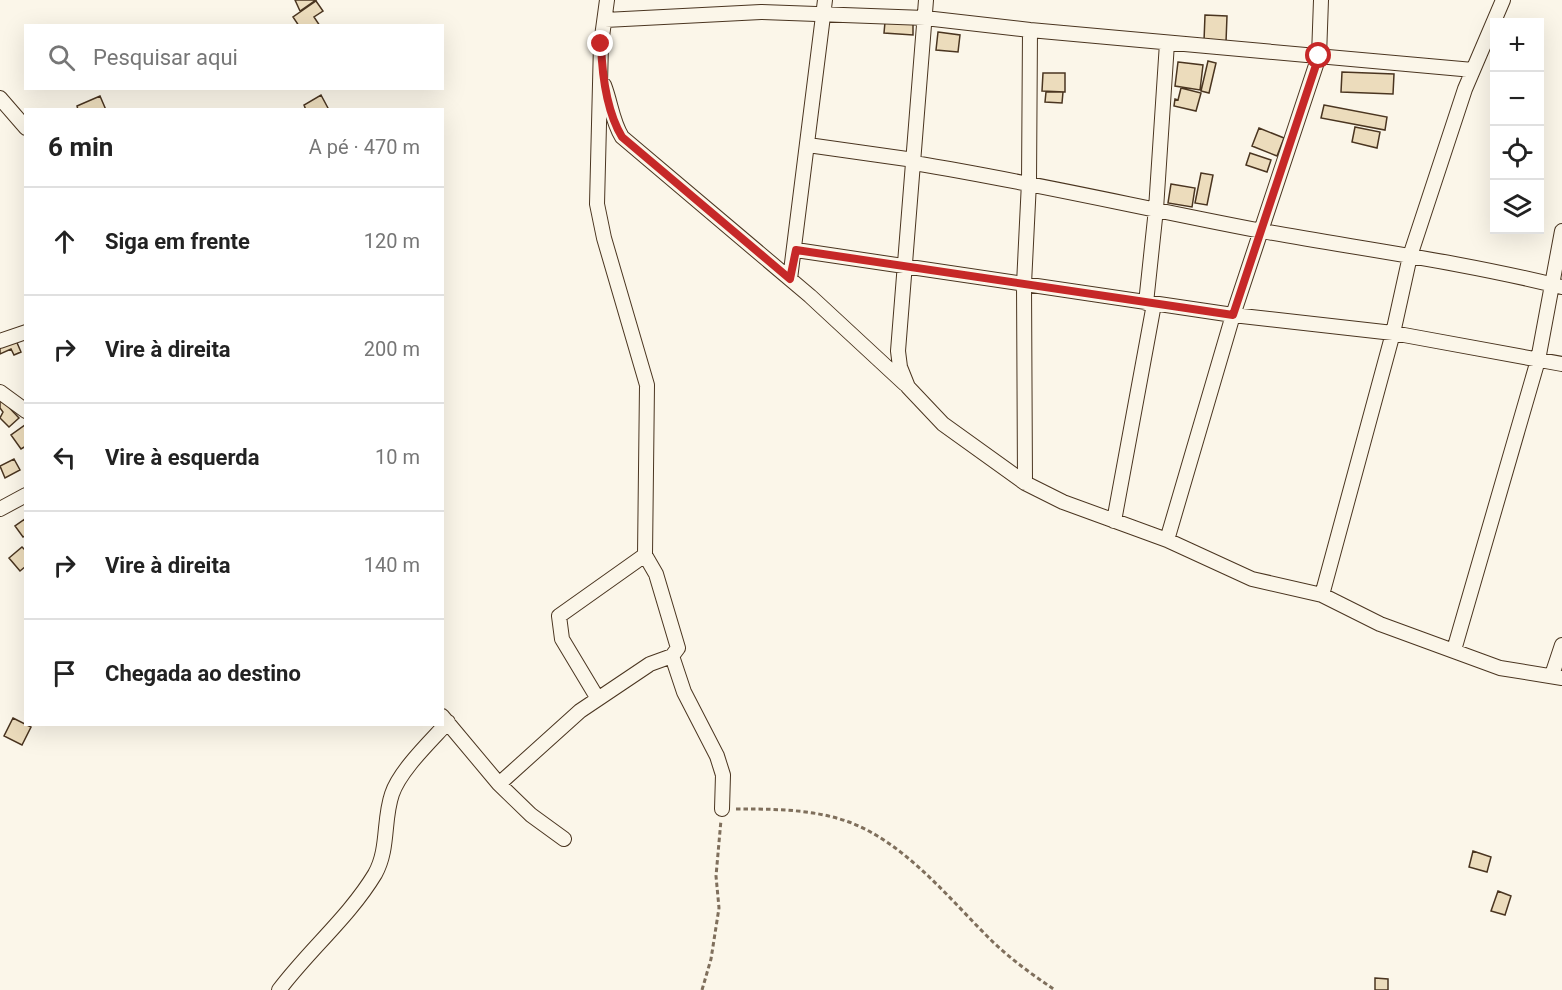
<!DOCTYPE html>
<html lang="pt">
<meta charset="utf-8">
<style>
:root{--surface:#fff;--page:#f6f6f6;--text:#222;--muted:#767676;--line:#e0e0e0}
body{margin:0;font-family:Roboto,sans-serif;background:var(--page);color:var(--text)}
.controls{position:absolute;right:18px;top:18px;display:grid;overflow:hidden;border-radius:0px;box-shadow:0 6px 24px #0002}
.controls button{width:54px;height:54px;display:grid;place-items:center;padding:0;border:0;border-bottom:2px solid var(--line);background:var(--surface);color:var(--text);font:30px sans-serif}
.stop{position:absolute;width:18px;height:18px;margin:-14px;border:4px solid #c62828;border-radius:50%;background:#fff}
.stop.end{background:#c62828;border-color:#fff;box-shadow:0 2px 6px #0008}
.list{margin:0;padding:0;list-style:none}
h2{display:flex;justify-content:space-between;align-items:center;height:78px;margin:0;padding:0 24px;font-size:26px}
h2 small{font-size:20px;font-weight:400;color:var(--muted)}
.list li{display:grid;grid-template-columns:39px 1fr auto;gap:18px;align-items:center;box-sizing:border-box;height:108px;padding:0 24px;border-top:2px solid var(--line)}
.list b{display:block;font-size:22px;white-space:nowrap}
.list em{font-size:20px;font-style:normal;color:var(--muted)}
.icon{flex:none;width:33px;height:33px;fill:none;stroke:currentColor;stroke-width:2;stroke-linecap:round;stroke-linejoin:round}
.map{position:relative;flex:none;width:1562px;height:990px;overflow:hidden}
.search{position:absolute;background:var(--surface);box-shadow:0 6px 24px #0002;left:24px;top:24px;width:420px;height:66px;display:flex;align-items:center;gap:15px;box-sizing:border-box;padding:0 21px;border-radius:0px;color:var(--muted);font-size:22px}
.panel{position:absolute;background:var(--surface);box-shadow:0 6px 24px #0002;left:24px;top:108px;width:420px;height:618px;border-radius:0px}
.map>svg:first-child{display:block}
</style>
<div class="map">
<svg width="1562" height="990" viewBox="0 0 1562 990">
<rect width="100%" height="100%" fill="#fbf6e9"/>
<path fill="#ecdcbc" stroke="#4a3520" stroke-width="1.5" d="M 295,0 L 316,0 L 300,11 Z
M 316,1 L 323,11 L 314,17 L 320,26 L 299,26 L 293,17 Z
M 1205,15 L 1227,16 L 1226,42 L 1204,41 Z
M 885,22 L 913,23 L 913,35 L 884,33 Z
M 938,32 L 960,35 L 958,52 L 936,50 Z
M 1208,61 L 1216,63 L 1209,93 L 1201,91 Z
M 1178,62 L 1203,65 L 1200,90 L 1175,86 Z
M 1342,72 L 1394,74 L 1393,94 L 1341,92 Z
M 1043,73 L 1065,73 L 1065,92 L 1042,91 Z
M 1181,88 L 1201,93 L 1196,111 L 1174,106 L 1175,99 L 1178,100 Z
M 1046,92 L 1063,92 L 1062,103 L 1045,102 Z
M 321,95 L 329,110 L 306,110 L 304,105 Z
M 100,96 L 106,110 L 78,110 L 77,106 Z
M 1324,105 L 1387,117 L 1385,130 L 1321,118 Z
M 1355,127 L 1380,132 L 1377,148 L 1352,142 Z
M 1259,128 L 1284,138 L 1277,156 L 1252,146 Z
M 1250,153 L 1271,160 L 1267,172 L 1246,165 Z
M 1201,173 L 1213,175 L 1207,205 L 1195,203 Z
M 1171,184 L 1195,188 L 1192,207 L 1168,203 Z
M 15,338 L 21,352 L 14,355 L 11,349 L 0,354 L 0,345 Z
M 0,398 L 19,418 L 9,427 L 0,418 L 3,412 L 0,408 Z
M 25,425 L 26,446 L 21,449 L 11,435 Z
M 14,459 L 20,470 L 5,478 L 0,466 Z
M 25,519 L 26,535 L 23,537 L 15,526 Z
M 22,547 L 26,551 L 26,566 L 20,571 L 9,558 Z
M 13,718 L 31,727 L 22,745 L 4,736 Z
M 1473,851 L 1491,857 L 1487,872 L 1469,867 Z
M 1498,891 L 1511,896 L 1505,915 L 1491,911 Z
M 1375,978 L 1388,979 L 1388,990 L 1375,990 Z"/>
<g fill="none" stroke-linecap="round" stroke-linejoin="round">
<defs>
<path id="minor" d="M 926,0 L 898,351 L 900,367 L 908,387 L 943,424 L 1025,483 L 1063,502 L 1167,540 L 1252,579 L 1322,595 L 1380,624 L 1500,668 L 1562,678
M 605,20 L 761,12 L 925,18 L 1030,30 L 1473,70
M 604,85 C 611,103 612,121 622,137 L 810,296 L 905,384
M 0,98 L 26,128
M 808,145 L 914,160
M 914,163 C 1031,182 1146,209 1262,231 C 1362,249 1463,262 1562,287
M 796,250 L 1233,315 L 1393,333 L 1562,364
M 790,279 L 825,0
M 1146,303 L 1156,209 L 1167,43
M 0,341 L 26,332
M 0,392 L 26,411
M 1025,483 L 1024,284 L 1029,182 L 1030,30
M 0,509 L 26,495
M 1114,521 L 1154,304
M 1167,540 L 1233,315 L 1319,56 L 1321,0
M 1322,595 L 1393,333 L 1410,256 L 1465,89 L 1503,0
M 1454,650 L 1538,360 L 1562,231
M 672,656 L 684,692 L 717,756 L 723,775 L 722,809
M 1552,675 L 1562,645
M 598,699 L 562,639 L 559,616 L 645,555
M 442,716 L 499,784 L 531,815 L 564,839
M 499,784 L 580,711 L 650,664 L 672,656 L 678,648 L 656,574 L 645,555 L 647,385 L 604,238 L 597,204 L 601,44 L 607,0
M 279,990 C 309,950 349,917 375,874 C 389,849 383,820 392,794 C 400,770 431,741 448,722"/>
</defs>
<use href="#minor" stroke="#4a3520" stroke-width="16"/>
<path stroke="#7f6f5c" stroke-width="3" stroke-dasharray="4.5 3" stroke-linecap="butt" d="M 736,809 C 774,809 813,809 849,822 C 907,844 950,900 993,942 C 1012,960 1034,976 1055,990
M 702,990 L 711,959 L 719,908 L 716,876 L 721,820"/>
<use href="#minor" stroke="#fbf6e9" stroke-width="14"/>
</g>
<g fill="none" stroke-linecap="round" stroke-linejoin="round">
<path stroke="#c62828" stroke-width="8" d="M 601,44 C 602,73 607,112 622,137 L 790,279 L 796,250 L 1233,315 L 1319,56"/>
</g>
</svg>
<div class="controls">
<button>+</button>
<button>−</button>
<button><svg class="icon" aria-label="locate" viewBox="0 0 24 24"><circle cx="12" cy="12" r="6"/><path d="M12 2v4M12 18v4M2 12h4M18 12h4"/></svg></button>
<button><svg class="icon" aria-label="layers" viewBox="0 0 24 24"><path d="M12 4l9 5-9 5-9-5zM3 14l9 5 9-5"/></svg></button>
</div>
<div class="stop" style="left:1319px;top:56px"></div>
<div class="stop end" style="left:601px;top:44px"></div>
<div class="search"><svg class="icon" aria-label="search" viewBox="0 0 24 24"><circle cx="10" cy="10" r="6"/><path d="M15 15l6 6"/></svg>Pesquisar aqui</div>
<section class="panel">
<h2>6 min<small>A pé · 470 m</small></h2>
<ul class="list">
<li><svg class="icon" aria-label="ahead" viewBox="0 0 24 24"><path d="M12 20V5M6 11l6-6 6 6"/></svg><div><b>Siga em frente</b></div><em>120 m</em></li>
<li><svg class="icon" aria-label="right" viewBox="0 0 24 24"><path d="M7 20v-9h11M14 6l5 5-5 5"/></svg><div><b>Vire à direita</b></div><em>200 m</em></li>
<li><svg class="icon" aria-label="left" viewBox="0 0 24 24"><path d="M17 20v-9H6M10 6l-5 5 5 5"/></svg><div><b>Vire à esquerda</b></div><em>10 m</em></li>
<li><svg class="icon" aria-label="right" viewBox="0 0 24 24"><path d="M7 20v-9h11M14 6l5 5-5 5"/></svg><div><b>Vire à direita</b></div><em>140 m</em></li>
<li><svg class="icon" aria-label="arrive" viewBox="0 0 24 24"><path d="M6 21V4h12l-3 4 3 4H6"/></svg><div><b>Chegada ao destino</b></div></li>
</ul>
</section>
</div>
